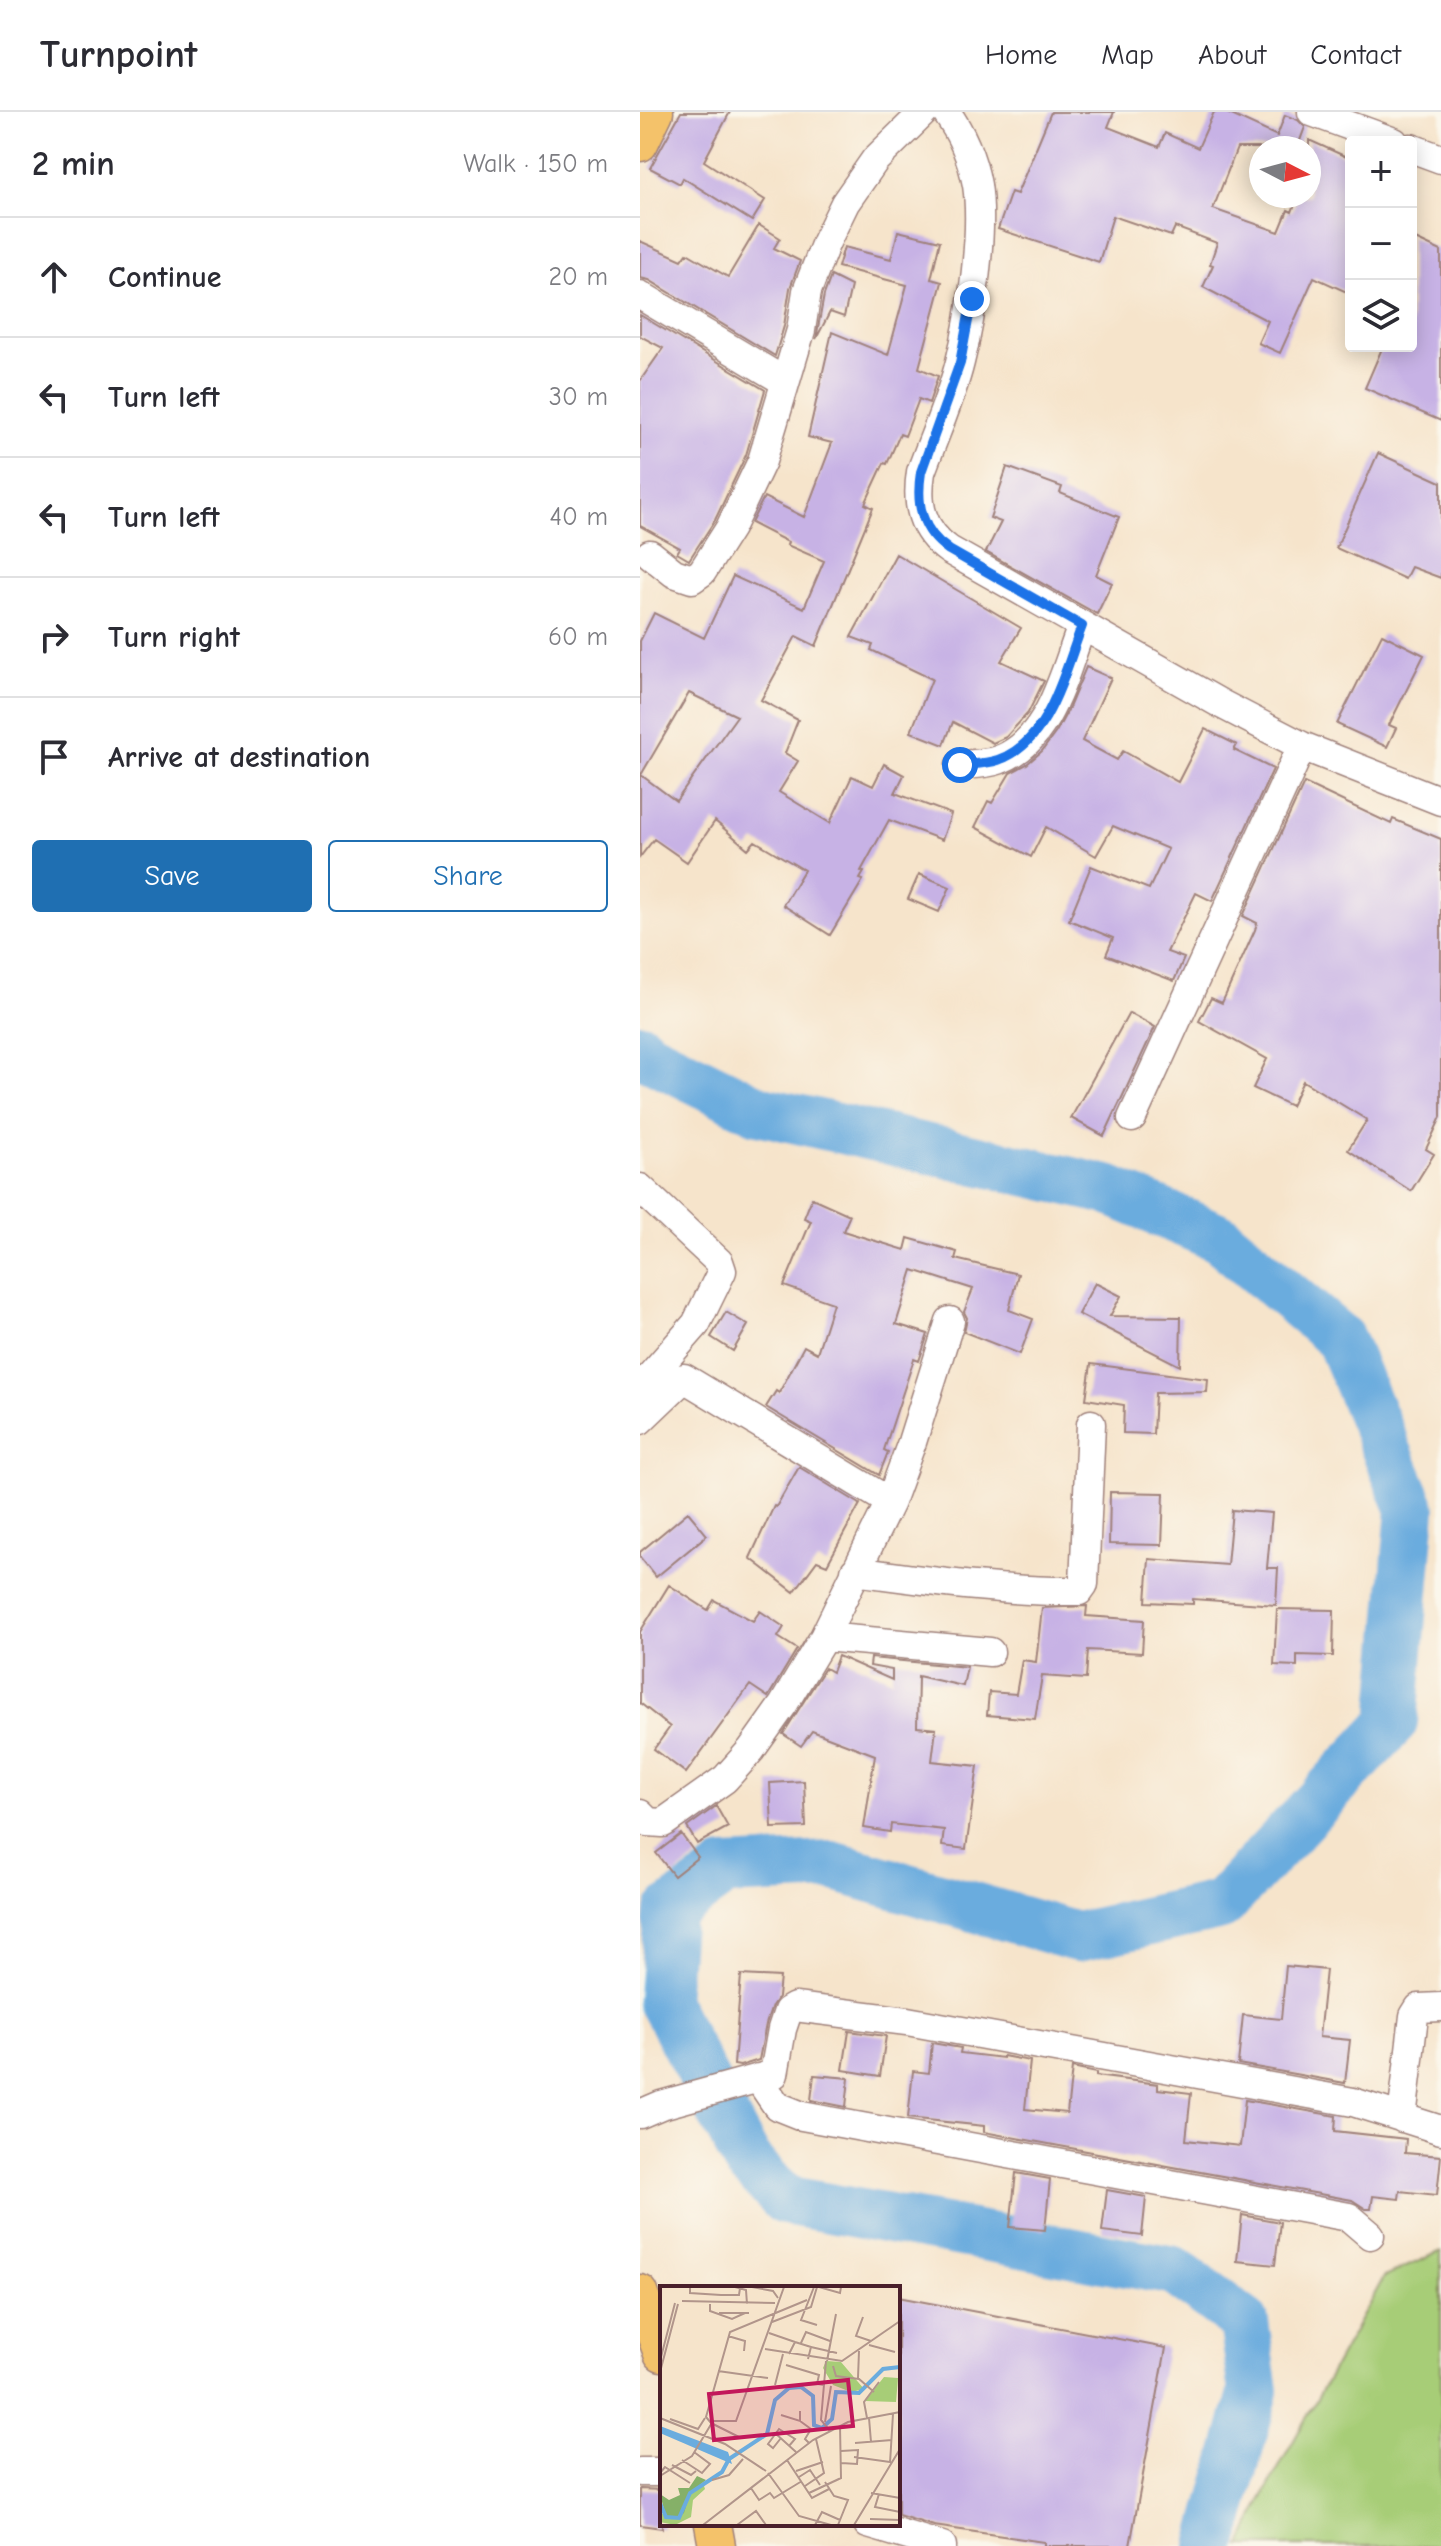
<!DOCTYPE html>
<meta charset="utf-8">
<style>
:root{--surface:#fff;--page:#f7f7f7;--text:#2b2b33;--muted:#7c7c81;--line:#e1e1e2;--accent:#1f6fb2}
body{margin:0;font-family:"Comic Neue",sans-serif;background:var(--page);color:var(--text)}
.controls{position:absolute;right:24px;top:24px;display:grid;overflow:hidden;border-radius:8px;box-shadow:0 4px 20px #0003}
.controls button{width:72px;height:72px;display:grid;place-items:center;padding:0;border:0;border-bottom:2px solid var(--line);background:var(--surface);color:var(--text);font:40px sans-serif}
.compass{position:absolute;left:609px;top:24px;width:72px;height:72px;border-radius:50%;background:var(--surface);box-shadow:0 4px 20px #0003;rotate:96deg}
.stop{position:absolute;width:24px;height:24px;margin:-18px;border:6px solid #1a73e8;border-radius:50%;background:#fff}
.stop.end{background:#1a73e8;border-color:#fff;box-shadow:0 2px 8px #0008}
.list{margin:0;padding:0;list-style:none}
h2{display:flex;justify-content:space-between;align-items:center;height:104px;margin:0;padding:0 32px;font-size:34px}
h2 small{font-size:26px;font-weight:400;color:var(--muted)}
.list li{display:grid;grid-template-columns:52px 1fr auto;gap:24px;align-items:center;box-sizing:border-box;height:120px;padding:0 32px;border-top:2px solid var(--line)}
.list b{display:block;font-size:30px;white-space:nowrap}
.list em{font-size:26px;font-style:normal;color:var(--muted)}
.actions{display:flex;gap:16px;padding:24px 32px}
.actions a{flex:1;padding:18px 0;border:2px solid var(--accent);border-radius:8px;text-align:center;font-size:28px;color:var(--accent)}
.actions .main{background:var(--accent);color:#fff}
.icon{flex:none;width:44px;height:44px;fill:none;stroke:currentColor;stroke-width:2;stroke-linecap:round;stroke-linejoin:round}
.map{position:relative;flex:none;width:801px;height:2434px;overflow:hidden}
header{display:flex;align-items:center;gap:48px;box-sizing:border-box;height:112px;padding:0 40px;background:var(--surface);border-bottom:2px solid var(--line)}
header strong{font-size:38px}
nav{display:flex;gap:44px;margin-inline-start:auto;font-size:28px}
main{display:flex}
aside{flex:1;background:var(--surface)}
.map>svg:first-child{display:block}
</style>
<header>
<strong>Turnpoint</strong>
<nav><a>Home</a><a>Map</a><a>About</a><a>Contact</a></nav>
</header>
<main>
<aside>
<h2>2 min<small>Walk · 150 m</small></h2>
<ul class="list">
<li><svg class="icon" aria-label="ahead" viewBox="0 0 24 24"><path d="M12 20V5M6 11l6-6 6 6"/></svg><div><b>Continue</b></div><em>20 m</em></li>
<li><svg class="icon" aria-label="left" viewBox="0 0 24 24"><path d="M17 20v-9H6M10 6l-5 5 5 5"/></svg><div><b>Turn left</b></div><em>30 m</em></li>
<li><svg class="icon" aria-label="left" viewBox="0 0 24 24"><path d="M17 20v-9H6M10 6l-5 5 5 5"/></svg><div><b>Turn left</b></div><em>40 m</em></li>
<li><svg class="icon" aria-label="right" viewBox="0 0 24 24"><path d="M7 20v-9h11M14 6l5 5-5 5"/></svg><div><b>Turn right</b></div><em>60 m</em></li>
<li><svg class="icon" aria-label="arrive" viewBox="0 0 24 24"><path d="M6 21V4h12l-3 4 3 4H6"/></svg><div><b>Arrive at destination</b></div></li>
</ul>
<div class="actions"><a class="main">Save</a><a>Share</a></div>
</aside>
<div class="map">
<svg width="801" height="2434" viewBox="0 0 801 2434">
<rect width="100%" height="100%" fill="#fbf7ec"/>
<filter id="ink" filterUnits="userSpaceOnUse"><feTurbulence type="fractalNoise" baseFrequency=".0125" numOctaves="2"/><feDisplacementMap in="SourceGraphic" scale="16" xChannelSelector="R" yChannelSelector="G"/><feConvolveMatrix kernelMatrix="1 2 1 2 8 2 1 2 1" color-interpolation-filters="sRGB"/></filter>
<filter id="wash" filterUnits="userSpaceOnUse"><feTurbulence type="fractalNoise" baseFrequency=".006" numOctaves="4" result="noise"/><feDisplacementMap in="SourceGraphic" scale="32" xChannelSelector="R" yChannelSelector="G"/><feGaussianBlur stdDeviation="1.8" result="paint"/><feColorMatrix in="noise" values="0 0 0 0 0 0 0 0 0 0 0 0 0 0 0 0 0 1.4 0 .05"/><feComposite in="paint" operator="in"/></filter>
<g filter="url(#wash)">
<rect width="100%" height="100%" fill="#f6e4cb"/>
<path fill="#a7cd77" stroke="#787651" stroke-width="2" d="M 801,2139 L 801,2434 L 601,2434 L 627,2377 L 744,2165 Z"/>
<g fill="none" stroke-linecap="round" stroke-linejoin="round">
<path stroke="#6aacde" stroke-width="50" d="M 0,936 L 5,942 L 118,998 L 468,1078 L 580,1126 L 700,1227 L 771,1397 L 753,1610 L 581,1793 L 437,1825 L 192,1754 L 85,1759 L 30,1799 L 23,1889 L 108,2050 L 145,2088 L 535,2159 L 604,2210 L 614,2279 L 572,2434"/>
</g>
<g id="blocks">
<path fill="#c7b2e5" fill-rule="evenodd" d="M 41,0 L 90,0 L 64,49 L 125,88 L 112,109 L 43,66 L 40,72 L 10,56 Z
M 411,0 L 474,0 L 468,15 L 519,35 L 525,21 L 558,36 L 574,0 L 585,0 L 637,24 L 645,3 L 658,8 L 665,15 L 658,34 L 663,36 L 597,36 L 573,97 L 639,120 L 648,98 L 652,100 L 658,84 L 669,84 L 669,28 L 711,47 L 711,182 L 674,165 L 640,241 L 618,231 L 628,209 L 563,175 L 573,153 L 570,152 L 577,131 L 535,115 L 531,124 L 473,104 L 459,150 L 358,117 L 371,80 L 377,82 Z
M 119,113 L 140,126 L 134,136 L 160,149 L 150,176 L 144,214 L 135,244 L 9,168 L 0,166 L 0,129 L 42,148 L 47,141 L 88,165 Z
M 258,119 L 300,129 L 291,167 L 302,170 L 279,256 L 298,264 L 289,291 L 279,287 L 265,324 L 260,322 L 247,352 L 244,351 L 225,392 L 233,396 L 176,534 L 156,524 L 121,588 L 158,608 L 145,641 L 158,649 L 139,680 L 190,711 L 212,664 L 233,674 L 244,652 L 264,663 L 255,681 L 311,702 L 302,728 L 249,708 L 221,759 L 224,760 L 220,767 L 223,768 L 190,823 L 143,793 L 164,758 L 115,729 L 108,737 L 75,709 L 47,750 L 14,727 L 0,745 L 0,529 L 14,501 L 64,526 L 93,464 L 164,496 L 184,449 L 147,433 L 148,430 L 111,411 L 124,385 L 164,405 L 192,331 L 168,325 L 192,220 L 248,243 L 267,173 L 198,155 L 204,135 L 251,147 ZM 49,581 L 97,604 L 36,689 L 1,663 Z
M 771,125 L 801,139 L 801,309 L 725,276 L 743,234 L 771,234 Z
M 191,164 L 211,174 L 204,205 L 190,200 L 176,227 L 184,183 Z
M 0,203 L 125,278 L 106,343 L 75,408 L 49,448 L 37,441 L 40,436 L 0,414 L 0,269 L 23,236 L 0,224 Z
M 738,341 L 801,370 L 801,466 L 771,455 L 765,467 L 696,436 Z
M 367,355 L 422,375 L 420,381 L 479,405 L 456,463 L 472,471 L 457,502 L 346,440 L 361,410 L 350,406 Z
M 256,442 L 381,516 L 361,549 L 404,569 L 388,601 L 366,625 L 353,631 L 313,610 L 304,633 L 271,620 L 292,567 L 231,538 L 233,533 L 211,525 Z
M 742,522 L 784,543 L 749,613 L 756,616 L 747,635 L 697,612 Z
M 446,555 L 471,566 L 442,629 L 477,648 L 483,639 L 538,670 L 565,617 L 597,633 L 594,638 L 633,657 L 572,789 L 556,781 L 527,840 L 544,846 L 534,869 L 466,843 L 473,826 L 429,808 L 451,754 L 509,777 L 528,737 L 473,714 L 456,744 L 406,715 L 391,745 L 335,715 L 348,689 L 352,691 L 370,661 L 387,652 L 402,639 L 416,620 L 428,598 Z
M 664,671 L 751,712 L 753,707 L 801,727 L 801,1005 L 786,1037 L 794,1042 L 771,1079 L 708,1038 L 727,1008 L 663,969 L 651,994 L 613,976 L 627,947 L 559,909 L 571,886 L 582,891 L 615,818 L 617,811 L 603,804 Z
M 279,762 L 310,775 L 299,800 L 268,787 Z
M 489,901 L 515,915 L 464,1024 L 431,1006 Z
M 172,1086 L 210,1103 L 203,1119 L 265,1138 L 268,1126 L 317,1140 L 315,1147 L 378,1162 L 369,1198 L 393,1207 L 380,1242 L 324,1220 L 327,1206 L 324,1200 L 333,1177 L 273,1158 L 256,1212 L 288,1222 L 279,1249 L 274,1247 L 244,1338 L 248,1340 L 239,1363 L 126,1295 L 136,1279 L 139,1281 L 164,1234 L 177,1241 L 193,1191 L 144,1174 L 171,1109 L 164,1106 Z
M 455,1171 L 481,1184 L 470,1204 L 541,1205 L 540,1254 L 438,1202 Z
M 86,1200 L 108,1213 L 93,1239 L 71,1225 Z
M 451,1252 L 568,1267 L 567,1280 L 515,1281 L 513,1322 L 483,1321 L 484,1293 L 446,1287 Z
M 159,1355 L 220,1392 L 187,1453 L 177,1449 L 154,1480 L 110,1446 L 134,1394 L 136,1395 Z
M 470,1380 L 524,1381 L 522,1433 L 469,1432 Z
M 592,1398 L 632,1401 L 627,1456 L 638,1456 L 636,1493 L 553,1487 L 553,1492 L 506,1490 L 509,1447 L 587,1453 Z
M 48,1400 L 67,1423 L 16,1465 L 0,1445 L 0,1440 Z
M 29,1473 L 68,1498 L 74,1488 L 113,1509 L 120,1499 L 144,1515 L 138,1525 L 157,1537 L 128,1585 L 110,1573 L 46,1661 L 14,1637 L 30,1615 L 0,1591 L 0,1520 Z
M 447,1494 L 446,1504 L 504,1508 L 502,1541 L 448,1538 L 446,1567 L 402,1564 L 395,1607 L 347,1603 L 349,1580 L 376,1582 L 382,1548 L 396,1550 L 402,1496 Z
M 637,1497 L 694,1498 L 693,1544 L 657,1543 L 657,1554 L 634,1553 Z
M 198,1544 L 252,1568 L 252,1558 L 230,1554 L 231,1546 L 327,1555 L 323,1574 L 278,1564 L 277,1615 L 296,1617 L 292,1649 L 338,1654 L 326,1737 L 302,1734 L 304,1718 L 251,1712 L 250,1720 L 224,1716 L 235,1643 L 172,1619 L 161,1634 L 143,1622 L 185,1556 L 192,1560 Z
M 164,1669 L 166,1715 L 132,1716 L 130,1671 Z
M 76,1694 L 88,1715 L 57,1732 L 47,1715 Z
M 41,1722 L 58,1745 L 34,1764 L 16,1741 Z
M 646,1854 L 686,1858 L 679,1925 L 710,1928 L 705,1971 L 598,1952 L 603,1903 L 641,1907 Z
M 101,1863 L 140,1865 L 138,1885 L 132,1894 L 126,1912 L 119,1948 L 100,1954 L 94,1953 Z
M 209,1919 L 246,1924 L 240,1964 L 203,1958 Z
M 292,1931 L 321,1936 L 320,1941 L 363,1946 L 363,1944 L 390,1949 L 385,1997 L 427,2001 L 432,1956 L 456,1961 L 456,1964 L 518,1972 L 518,1977 L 551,1981 L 546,2028 L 600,2034 L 605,1988 L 696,2004 L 695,2019 L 766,2027 L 765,2041 L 801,2044 L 797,2083 L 760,2079 L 759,2087 L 733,2084 L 731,2097 L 726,2097 L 712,2088 L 344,2020 L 344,2014 L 268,2006 L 273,1959 L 289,1961 Z
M 174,1963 L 209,1966 L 206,1995 L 171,1988 Z
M 376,2061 L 410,2067 L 405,2118 L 370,2115 Z
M 467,2078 L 506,2085 L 502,2124 L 462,2119 Z
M 602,2103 L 640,2110 L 635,2153 L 597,2149 Z
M 258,2185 L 526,2236 L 490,2434 L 404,2434 L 404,2430 L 294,2414 L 258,2403 Z
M 0,2377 L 22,2378 L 22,2416 L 0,2413 Z"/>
</g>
</g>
<g filter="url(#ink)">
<use href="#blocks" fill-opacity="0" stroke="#a0827b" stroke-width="2"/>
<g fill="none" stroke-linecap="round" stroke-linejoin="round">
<defs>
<path id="minor" d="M 306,0 C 322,22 332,46 337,73 C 344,119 332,204 320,250 C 311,287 294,324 281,360 C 276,392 281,418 309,438 L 583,593 L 662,634 L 801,689
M 672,0 L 754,30
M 771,36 L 801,47
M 0,183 L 144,269
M 10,442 L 34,461 L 52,467 L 62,460 L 90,416 L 122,349 L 161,218 L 167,179 L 186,130 L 205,91 L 235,48 L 284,0
M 320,653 C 332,652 347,652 358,648 C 410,630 424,560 442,514
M 492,1006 L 662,634
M 0,1076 L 79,1150 L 82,1159 L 56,1212 L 0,1276
M 310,1209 L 272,1330 L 250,1390 L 184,1525 L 350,1540
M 0,1308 L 44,1266 L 250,1390
M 215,1459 C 290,1469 363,1480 439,1479 L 444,1472 L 451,1312
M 0,1702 L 8,1710 L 23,1711 L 85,1667 L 111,1638 L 143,1593 L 184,1525
M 118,1966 L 137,1994 L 162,2004 L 709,2105 L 730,2123
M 0,2002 L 21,1993 L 134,1962 L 142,1917 L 148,1899 L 155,1895 L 267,1909 L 713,1990 L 801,2018
M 762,2006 L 774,1904 L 779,1896 L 801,1895
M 0,2360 L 22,2360
M 228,2412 L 302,2434"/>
<path id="major" d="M 0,31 L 15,0
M 0,2181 L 22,2241
M 73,2412 L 77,2434"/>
</defs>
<use href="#minor" stroke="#a0827b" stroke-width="31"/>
<use href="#major" stroke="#a0827b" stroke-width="39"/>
<use href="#minor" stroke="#fff" stroke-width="28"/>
<use href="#major" stroke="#f4c26a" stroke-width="36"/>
</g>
</g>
<g fill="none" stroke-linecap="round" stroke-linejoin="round" filter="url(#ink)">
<path stroke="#1a73e8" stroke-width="10" d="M 320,653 C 332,652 347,652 358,648 C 410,630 424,560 442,514 L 309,438 C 281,419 276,392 281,360 L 320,251 L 332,187"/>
</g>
<g transform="translate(20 2174)">
<rect width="240" height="240" fill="#f6e4cb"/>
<path d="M 166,75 L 181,76 L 204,103 L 191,106 L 173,99 L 163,82 ZM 224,91 L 238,92 L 236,116 L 205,115 ZM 43,197 L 45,203 L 33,214 L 31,231 L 15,239 L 0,236 L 0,226 L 7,231 Z" fill="#a7cd77"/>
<path d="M 37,190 L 46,194 L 30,207 L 24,227 L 16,233 L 6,231 L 0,208 L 9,214 L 20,209 L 18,202 L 29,202 Z" fill="#85b068"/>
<path d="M 0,140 L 68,166 L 72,178 L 0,147 Z" fill="#6aacde"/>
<path fill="none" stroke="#6aacde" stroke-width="4" d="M 69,173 L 107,148 L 115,114 L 129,102 L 141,101 L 153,110 L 154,139 L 162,142 L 172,133 L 176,106 L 199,107 L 223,83 L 240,81M 0,217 L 6,231 L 19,232 L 30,207 L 62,186 L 69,173"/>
<path fill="none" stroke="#b1958b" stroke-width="2" d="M 30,1 L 30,7 L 61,9 L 79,9 L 80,2M 75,1 L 86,4 L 87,18M 92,1 L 113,5 L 118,12M 154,1 L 141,34 L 157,39M 159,1 L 180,7 L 181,1M 22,15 L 115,17M 50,18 L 50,25 L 72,33 L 85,27M 59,27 L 89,27M 203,31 L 196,50 L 211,55M 112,36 L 151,21 L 157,1M 109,47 L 135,56M 68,50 L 85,55 L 84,65M 141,57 L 146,46 L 170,55M 209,59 L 235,66M 151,61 L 177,67M 105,63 L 182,75 L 240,35M 199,65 L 198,92 L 214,106M 129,68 L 135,56 L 151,61 L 148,73M 0,75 L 15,17M 166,75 L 161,134 L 170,145M 167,75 L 176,28M 126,79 L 159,89 L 157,98 L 164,99M 173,80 L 176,90 L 199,93M 58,85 L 108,92M 0,86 L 18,18M 115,99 L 123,68M 121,129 L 140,135 L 140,125M 0,132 L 65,158 L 106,185M 207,132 L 204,116 L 219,96M 209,132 L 211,156M 10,133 L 38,143 L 45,132M 140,135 L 151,143 L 145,153 L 149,157M 165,136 L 171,100M 51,137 L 46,131 L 70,46 L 147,14M 51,137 L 79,151M 115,147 L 136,166M 121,152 L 113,162 L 108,158 L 119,143 L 135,153 L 129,160M 195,157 L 232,154M 181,165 L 198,164 L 197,178 L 181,177M 194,171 L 230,176M 22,174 L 42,187 L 50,178 L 34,166M 127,174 L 152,212 L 169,203M 230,177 L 233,128M 12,179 L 31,189 L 36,185M 136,185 L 163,176M 0,187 L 5,181 L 30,197M 108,187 L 139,230 L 171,239M 0,190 L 32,170 L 53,135 L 76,135 L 124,1M 139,191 L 150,184 L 160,199M 52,194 L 69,189 L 83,173M 165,196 L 174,210 L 188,214 L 178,239M 145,200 L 164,187 L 156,153M 91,202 L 99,214 L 110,207 L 114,212 L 142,195M 149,207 L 181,192 L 180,140M 211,207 L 240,212M 219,208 L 215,221 L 240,226M 210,233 L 240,234M 43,239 L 153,154 L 188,136 L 240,126M 77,239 L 96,225 L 106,239M 155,239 L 162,226 L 180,234M 194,239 L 240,163"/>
<path fill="#c2185b" fill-opacity="0.15" stroke="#c2185b" stroke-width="4" d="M 188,94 L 193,140 L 54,154 L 49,108 Z"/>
<rect width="240" height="240" fill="none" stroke="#4a1f2b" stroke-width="4"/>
</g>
</svg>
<div class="controls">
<button>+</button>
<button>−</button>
<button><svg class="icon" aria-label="layers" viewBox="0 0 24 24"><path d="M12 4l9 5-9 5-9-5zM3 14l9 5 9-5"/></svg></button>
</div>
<svg class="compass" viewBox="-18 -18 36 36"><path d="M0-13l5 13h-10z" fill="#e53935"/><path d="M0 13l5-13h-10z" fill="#7c7c81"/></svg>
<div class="stop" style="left:320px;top:653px"></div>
<div class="stop end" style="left:332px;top:187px"></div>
</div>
</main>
